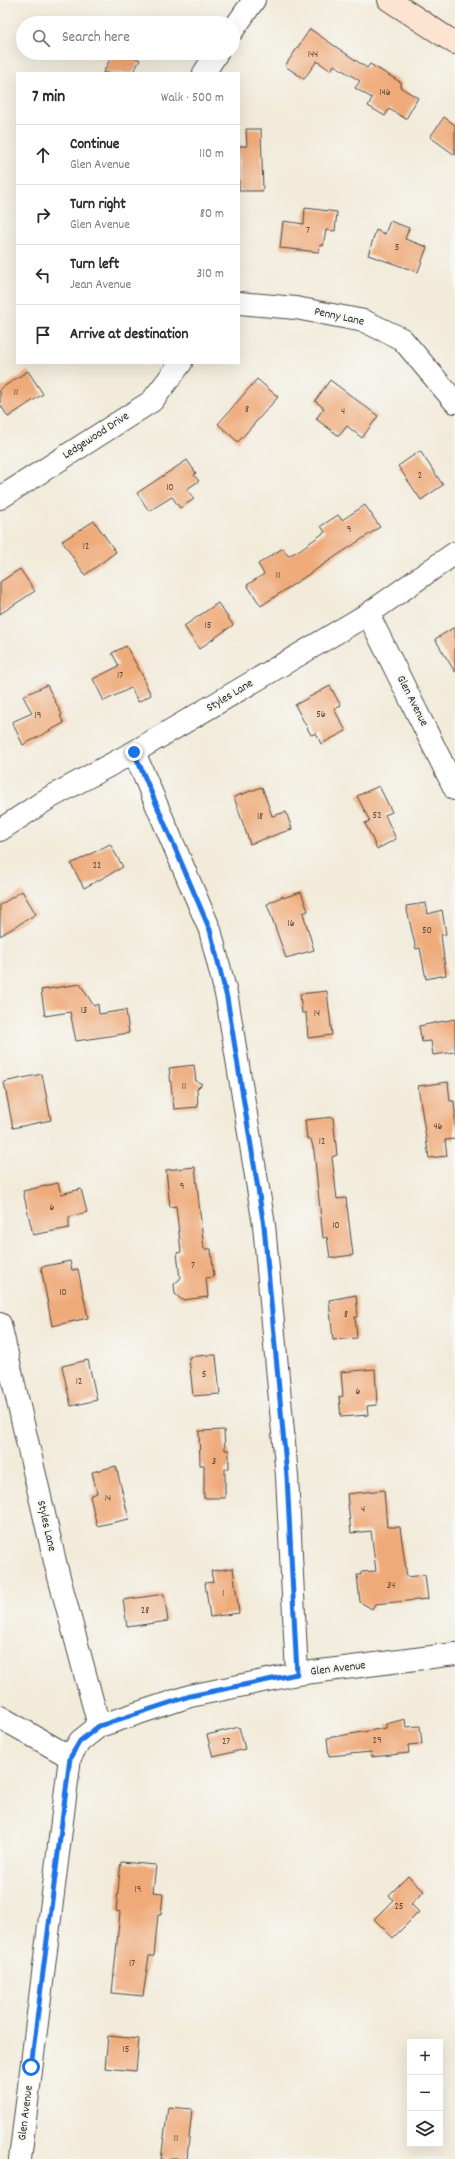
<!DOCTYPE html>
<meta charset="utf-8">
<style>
:root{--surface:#fff;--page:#f2f2f3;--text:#2b2b33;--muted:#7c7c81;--line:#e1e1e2}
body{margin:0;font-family:Dekko,sans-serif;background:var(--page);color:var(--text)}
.controls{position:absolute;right:12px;bottom:12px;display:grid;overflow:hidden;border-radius:0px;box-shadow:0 4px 16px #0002}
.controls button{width:36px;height:36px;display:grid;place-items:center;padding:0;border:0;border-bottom:1px solid var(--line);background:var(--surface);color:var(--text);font:20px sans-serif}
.stop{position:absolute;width:12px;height:12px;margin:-9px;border:3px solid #1a73e8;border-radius:50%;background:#fff}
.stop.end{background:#1a73e8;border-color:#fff;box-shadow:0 1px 4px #0008}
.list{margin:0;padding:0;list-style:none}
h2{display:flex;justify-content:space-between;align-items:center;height:52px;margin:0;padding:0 16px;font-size:17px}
h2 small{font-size:13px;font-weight:400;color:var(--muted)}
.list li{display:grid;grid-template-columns:26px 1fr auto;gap:12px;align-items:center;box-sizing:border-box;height:60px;padding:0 16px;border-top:1px solid var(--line)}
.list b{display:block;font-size:15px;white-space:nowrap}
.list p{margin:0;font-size:13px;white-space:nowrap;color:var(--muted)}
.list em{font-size:13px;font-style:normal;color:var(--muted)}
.icon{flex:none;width:22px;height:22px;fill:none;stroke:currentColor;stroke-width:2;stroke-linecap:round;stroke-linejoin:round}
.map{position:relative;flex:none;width:455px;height:2159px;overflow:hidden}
.search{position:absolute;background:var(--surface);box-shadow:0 4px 16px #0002;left:16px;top:16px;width:224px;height:44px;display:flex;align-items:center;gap:10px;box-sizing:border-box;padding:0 14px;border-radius:22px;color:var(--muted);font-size:15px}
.panel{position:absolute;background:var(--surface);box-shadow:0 4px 16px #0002;left:16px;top:72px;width:224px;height:292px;border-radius:0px}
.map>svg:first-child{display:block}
</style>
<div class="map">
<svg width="455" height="2159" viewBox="0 0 455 2159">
<rect width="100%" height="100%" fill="#f6f6f2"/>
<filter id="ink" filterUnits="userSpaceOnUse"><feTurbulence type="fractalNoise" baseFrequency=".025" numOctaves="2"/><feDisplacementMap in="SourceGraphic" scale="8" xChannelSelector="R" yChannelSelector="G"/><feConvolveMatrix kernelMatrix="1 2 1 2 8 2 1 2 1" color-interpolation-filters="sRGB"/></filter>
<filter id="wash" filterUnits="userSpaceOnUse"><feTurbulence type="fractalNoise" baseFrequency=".012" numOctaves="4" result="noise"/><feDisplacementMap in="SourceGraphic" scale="16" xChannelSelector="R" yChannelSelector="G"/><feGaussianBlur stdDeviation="0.9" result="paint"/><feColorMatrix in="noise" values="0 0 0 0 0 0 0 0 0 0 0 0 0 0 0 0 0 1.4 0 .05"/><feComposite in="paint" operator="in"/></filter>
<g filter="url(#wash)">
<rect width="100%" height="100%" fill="#f2ebda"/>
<g id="blocks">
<path fill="#efaa79" d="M 310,29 L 367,68 L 370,64 L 402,83 L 400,87 L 418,98 L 406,119 L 389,109 L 385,116 L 368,106 L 372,98 L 355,88 L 360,81 L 334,65 L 331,71 L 317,61 L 304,79 L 285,66 Z
M 113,53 L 127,53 L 140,60 L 133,73 L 103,73 Z
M 444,117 L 455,125 L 455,155 L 430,137 Z
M 246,129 L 261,129 L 263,191 L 239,191 L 239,146 L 247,146 Z
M 305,208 L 337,212 L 335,231 L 326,230 L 323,246 L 320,245 L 319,252 L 280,248 L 283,221 L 304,224 Z
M 390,221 L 409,228 L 405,239 L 427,247 L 418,272 L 368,255 L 376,230 L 385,234 Z
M 28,371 L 43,394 L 8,417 L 0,404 L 0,389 Z
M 257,379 L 278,397 L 238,442 L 218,424 Z
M 330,380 L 378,416 L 362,438 L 347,426 L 339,436 L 316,419 L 324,408 L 315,401 Z
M 420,451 L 443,485 L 421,500 L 398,466 Z
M 187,460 L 196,473 L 194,475 L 199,481 L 187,489 L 194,499 L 180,508 L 172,497 L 149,511 L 137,493 Z
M 365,505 L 380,527 L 261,606 L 247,585 L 264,574 L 258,564 L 283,548 L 288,556 L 298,551 L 325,532 L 321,526 L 338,515 L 342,520 Z
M 94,521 L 116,552 L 85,575 L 62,541 Z
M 20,569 L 35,591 L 0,614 L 0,582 Z
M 218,603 L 233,625 L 199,649 L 184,626 Z
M 455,627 L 455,672 L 435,639 Z
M 126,646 L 145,680 L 144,681 L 151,695 L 138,702 L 131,688 L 104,701 L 93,679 L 119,666 L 112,653 Z
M 47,685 L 62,715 L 60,716 L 64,723 L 23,745 L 12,722 L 32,713 L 23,696 Z
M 330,686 L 341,706 L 334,709 L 346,731 L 321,744 L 316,733 L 311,735 L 295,705 Z
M 379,786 L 392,812 L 385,815 L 396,839 L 377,849 L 365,823 L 370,821 L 357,796 Z
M 262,787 L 272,816 L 286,812 L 292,829 L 250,844 L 234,797 Z
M 110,844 L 123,867 L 84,888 L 71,864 Z
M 22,891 L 36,914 L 0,936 L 0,905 Z
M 301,892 L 308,911 L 303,913 L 314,950 L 286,958 L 267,904 L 283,896 L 283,898 Z
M 426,903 L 428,914 L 442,910 L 446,934 L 441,935 L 446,975 L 426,979 L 420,948 L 416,949 L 406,906 Z
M 80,984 L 94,1006 L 98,1004 L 99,1014 L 126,1010 L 129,1033 L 76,1041 L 70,1012 L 45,1016 L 41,990 Z
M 327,991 L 332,1035 L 308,1038 L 306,1013 L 302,1013 L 300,994 Z
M 455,1019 L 455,1052 L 433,1055 L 431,1041 L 422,1042 L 419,1026 Z
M 194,1065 L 196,1081 L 202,1084 L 197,1089 L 198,1107 L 174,1109 L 169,1068 Z
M 42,1074 L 51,1120 L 13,1128 L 4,1082 Z
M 448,1082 L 450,1101 L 454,1101 L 455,1112 L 455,1139 L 445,1140 L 447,1156 L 429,1158 L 418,1086 Z
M 333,1117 L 337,1155 L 332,1157 L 337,1199 L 346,1198 L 353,1255 L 330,1258 L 327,1237 L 323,1238 L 314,1151 L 311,1139 L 307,1139 L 305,1120 Z
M 195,1167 L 204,1249 L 211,1249 L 214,1277 L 206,1278 L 208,1297 L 182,1300 L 175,1294 L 174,1284 L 180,1279 L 177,1253 L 181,1252 L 176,1206 L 170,1207 L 166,1170 Z
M 58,1183 L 61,1194 L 81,1189 L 87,1212 L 69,1217 L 69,1228 L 33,1235 L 23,1191 Z
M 70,1261 L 72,1270 L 78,1269 L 88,1318 L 52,1326 L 41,1267 Z
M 356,1295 L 358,1317 L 355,1317 L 357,1338 L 333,1340 L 329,1300 Z
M 208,1355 L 216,1355 L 220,1394 L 193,1396 L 189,1357 Z
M 88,1360 L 97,1400 L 71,1406 L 62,1366 Z
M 375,1369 L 377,1405 L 367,1406 L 368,1415 L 341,1417 L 339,1397 L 343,1396 L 341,1372 Z
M 224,1430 L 225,1450 L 229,1450 L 229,1468 L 225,1469 L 225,1498 L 204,1498 L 204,1465 L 200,1465 L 199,1431 Z
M 116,1466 L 129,1519 L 97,1526 L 90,1496 L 97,1493 L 92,1472 Z
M 384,1490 L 387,1527 L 400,1527 L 407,1577 L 425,1575 L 428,1599 L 375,1604 L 372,1609 L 360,1602 L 357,1575 L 361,1575 L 361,1572 L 376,1571 L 371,1531 L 351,1533 L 347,1494 Z
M 233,1568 L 239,1613 L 210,1617 L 205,1583 L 213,1582 L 211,1571 Z
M 164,1594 L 168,1621 L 127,1627 L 123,1600 Z
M 405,1719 L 406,1727 L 420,1726 L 422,1744 L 408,1745 L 409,1753 L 372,1757 L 371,1752 L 329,1756 L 327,1738 L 386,1728 L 386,1724 Z
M 239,1727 L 245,1749 L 213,1757 L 207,1735 Z
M 121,1862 L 156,1865 L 153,1892 L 163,1893 L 161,1915 L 158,1915 L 154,1956 L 149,1956 L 143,1996 L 112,1993 L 120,1912 L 116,1911 Z
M 408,1876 L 424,1891 L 411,1904 L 419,1912 L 393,1938 L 374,1919 L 393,1900 L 389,1895 Z
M 108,2036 L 139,2039 L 136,2071 L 105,2068 Z
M 168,2107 L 192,2109 L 187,2159 L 161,2159 Z"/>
</g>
</g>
<g filter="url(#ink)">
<use href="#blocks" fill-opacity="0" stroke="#494845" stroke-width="1"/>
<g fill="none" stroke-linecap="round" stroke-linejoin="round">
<defs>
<path id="street" d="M 233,30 L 254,0
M 204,73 L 217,53
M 239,303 L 296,308 L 364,321 L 402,339 L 455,402
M 0,498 L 152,401 L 181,363
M 368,614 L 455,789
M 134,752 L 210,930 L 227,998 L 264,1225 L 287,1476 L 297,1674
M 0,830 L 49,798 L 134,752 L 368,614 L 455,553
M 0,1324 L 56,1566 L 99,1726
M 0,1717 L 70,1757
M 20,2159 L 70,1757 L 80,1741 L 99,1726 L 190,1696 L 297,1674 L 455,1654"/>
<path id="secondary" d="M 389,0 L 455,43"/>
</defs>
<use href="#street" stroke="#494845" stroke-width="24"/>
<use href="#secondary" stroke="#494845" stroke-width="24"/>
<use href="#street" stroke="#fff" stroke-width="22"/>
<use href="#secondary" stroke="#fde4d0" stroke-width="22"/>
</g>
</g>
<g fill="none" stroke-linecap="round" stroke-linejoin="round" filter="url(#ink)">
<path stroke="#1a73e8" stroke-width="5" d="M 31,2067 L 70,1758 L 80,1741 L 99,1726 L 190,1696 L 297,1674 L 287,1476 L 264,1226 L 227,998 L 210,930 L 134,752"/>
</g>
<g text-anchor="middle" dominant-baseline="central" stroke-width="4" stroke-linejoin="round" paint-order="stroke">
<g font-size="10" fill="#5c4b3e">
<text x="313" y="55">144</text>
<text x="385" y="93">146</text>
<text x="308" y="231">7</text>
<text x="397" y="248">5</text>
<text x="16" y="393">11</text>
<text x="247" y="410">8</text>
<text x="343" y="412">4</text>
<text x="420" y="476">2</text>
<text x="170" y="488">10</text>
<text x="349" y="530">9</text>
<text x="86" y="547">12</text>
<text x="278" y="576">11</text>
<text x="208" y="626">15</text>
<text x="120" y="676">17</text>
<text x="321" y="715">56</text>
<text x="38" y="716">19</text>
<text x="377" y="816">52</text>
<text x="260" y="817">18</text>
<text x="97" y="866">22</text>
<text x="291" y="924">16</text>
<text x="427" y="931">50</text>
<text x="84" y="1011">13</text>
<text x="317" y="1014">14</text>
<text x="184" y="1087">11</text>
<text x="438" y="1127">46</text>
<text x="322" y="1142">12</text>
<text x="182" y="1187">9</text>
<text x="52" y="1208">6</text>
<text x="336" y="1226">10</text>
<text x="193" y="1266">7</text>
<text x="63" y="1293">10</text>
<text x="346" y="1315">8</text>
<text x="204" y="1375">5</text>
<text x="79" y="1382">12</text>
<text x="358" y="1392">6</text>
<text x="214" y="1462">3</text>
<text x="108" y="1499">14</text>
<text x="363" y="1510">4</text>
<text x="391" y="1586">34</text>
<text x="223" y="1594">1</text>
<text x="145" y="1611">28</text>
<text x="377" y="1741">29</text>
<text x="226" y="1742">27</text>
<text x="138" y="1890">19</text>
<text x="399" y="1907">25</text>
<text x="132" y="1964">17</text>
<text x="126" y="2050">15</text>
<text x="176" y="2139">11</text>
</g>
<g font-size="12" fill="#2b2b2b" stroke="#f6f6f2">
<text transform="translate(339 317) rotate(12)">Penny Lane</text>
<text transform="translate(96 436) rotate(-33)">Ledgewood Drive</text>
<text transform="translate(230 696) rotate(-31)">Styles Lane</text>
<text transform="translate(412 701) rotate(63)">Glen Avenue</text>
<text transform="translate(46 1526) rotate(77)">Styles Lane</text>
<text transform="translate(338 1669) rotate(-7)">Glen Avenue</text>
<text transform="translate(26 2113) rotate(-83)">Glen Avenue</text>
</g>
</g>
</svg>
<div class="controls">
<button>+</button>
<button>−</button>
<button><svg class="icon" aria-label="layers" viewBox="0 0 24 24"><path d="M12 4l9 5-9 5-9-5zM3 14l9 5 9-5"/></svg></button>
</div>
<div class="stop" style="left:31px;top:2067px"></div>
<div class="stop end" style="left:134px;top:752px"></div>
<div class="search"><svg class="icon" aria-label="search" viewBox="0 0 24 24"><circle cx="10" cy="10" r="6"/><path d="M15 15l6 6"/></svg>Search here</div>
<section class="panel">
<h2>7 min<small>Walk · 500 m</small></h2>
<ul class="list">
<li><svg class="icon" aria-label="ahead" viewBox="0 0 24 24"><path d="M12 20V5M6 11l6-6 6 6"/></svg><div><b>Continue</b><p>Glen Avenue</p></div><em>110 m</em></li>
<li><svg class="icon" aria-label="right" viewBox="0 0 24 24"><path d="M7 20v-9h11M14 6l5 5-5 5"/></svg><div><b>Turn right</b><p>Glen Avenue</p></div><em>80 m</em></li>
<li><svg class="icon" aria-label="left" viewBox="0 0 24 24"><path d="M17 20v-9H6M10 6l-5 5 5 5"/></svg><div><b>Turn left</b><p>Jean Avenue</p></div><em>310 m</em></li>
<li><svg class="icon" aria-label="arrive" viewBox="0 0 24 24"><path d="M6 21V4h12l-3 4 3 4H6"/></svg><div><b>Arrive at destination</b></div></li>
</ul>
</section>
</div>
